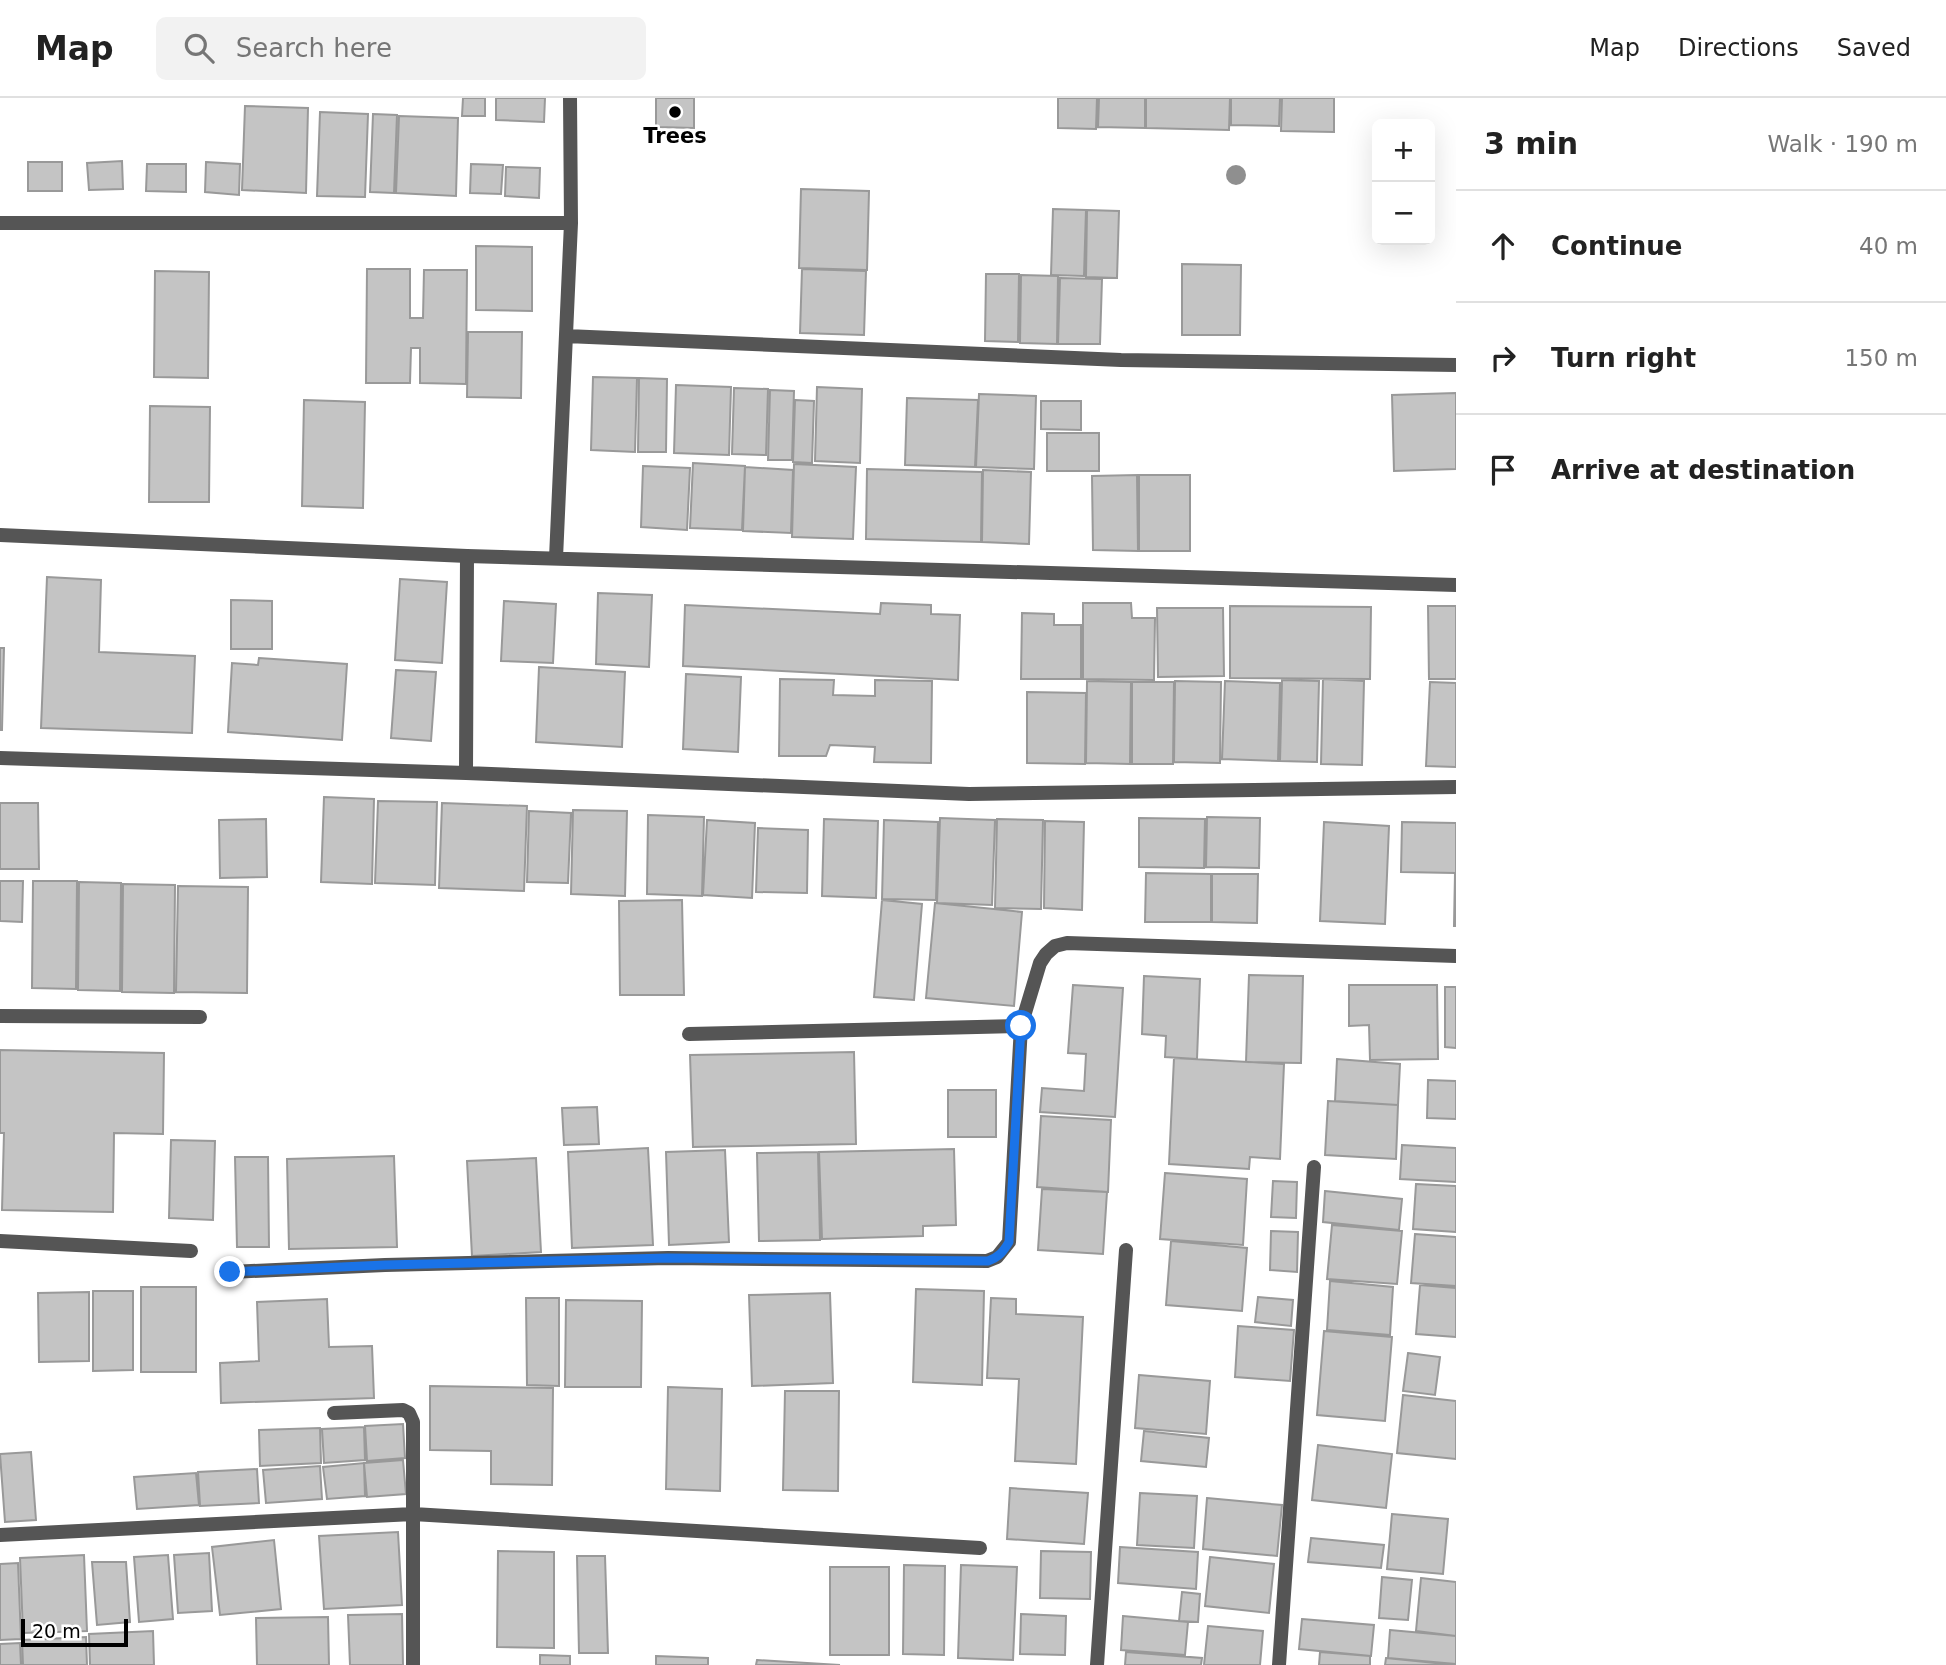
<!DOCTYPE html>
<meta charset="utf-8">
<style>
:root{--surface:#fff;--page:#f2f2f2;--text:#222;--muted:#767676;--line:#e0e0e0}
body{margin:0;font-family:"DejaVu Sans",sans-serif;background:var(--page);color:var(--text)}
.controls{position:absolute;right:21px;top:21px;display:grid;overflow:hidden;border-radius:10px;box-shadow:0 7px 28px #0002}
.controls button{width:63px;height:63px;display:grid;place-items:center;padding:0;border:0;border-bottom:2px solid var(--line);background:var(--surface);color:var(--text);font:35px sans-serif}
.scale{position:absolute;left:21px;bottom:18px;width:107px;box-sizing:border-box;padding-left:7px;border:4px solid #000;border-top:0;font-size:19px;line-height:24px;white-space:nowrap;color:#000;-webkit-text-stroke:5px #fff;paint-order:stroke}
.stop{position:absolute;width:21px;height:21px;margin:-16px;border:5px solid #1a73e8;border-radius:50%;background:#fff}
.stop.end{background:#1a73e8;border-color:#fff;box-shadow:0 2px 7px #0008}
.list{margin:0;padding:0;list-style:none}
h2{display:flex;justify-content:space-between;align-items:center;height:91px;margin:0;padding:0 28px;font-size:30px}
h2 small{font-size:23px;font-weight:400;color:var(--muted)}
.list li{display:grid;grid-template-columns:46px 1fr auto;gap:21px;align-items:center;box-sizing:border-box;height:112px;padding:0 28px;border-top:2px solid var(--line)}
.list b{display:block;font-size:26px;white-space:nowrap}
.list em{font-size:23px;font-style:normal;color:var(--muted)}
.icon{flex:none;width:38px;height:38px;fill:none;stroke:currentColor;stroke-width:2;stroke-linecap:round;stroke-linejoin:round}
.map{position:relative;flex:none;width:1456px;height:1567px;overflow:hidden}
header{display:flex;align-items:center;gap:42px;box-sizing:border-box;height:98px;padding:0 35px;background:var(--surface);border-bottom:2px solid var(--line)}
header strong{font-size:33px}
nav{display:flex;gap:38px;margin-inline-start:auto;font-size:24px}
.search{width:490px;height:63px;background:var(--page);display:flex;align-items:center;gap:18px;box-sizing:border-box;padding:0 24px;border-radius:10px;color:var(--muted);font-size:26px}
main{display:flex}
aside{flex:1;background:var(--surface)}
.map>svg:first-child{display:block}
</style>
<header>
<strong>Map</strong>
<div class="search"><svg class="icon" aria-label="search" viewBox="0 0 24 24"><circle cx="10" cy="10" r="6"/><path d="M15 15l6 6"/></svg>Search here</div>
<nav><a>Map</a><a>Directions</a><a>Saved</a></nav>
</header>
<main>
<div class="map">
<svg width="1456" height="1567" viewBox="0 0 1456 1567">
<rect width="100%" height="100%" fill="#fff"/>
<path fill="#c4c4c4" stroke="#999" stroke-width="2" d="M 463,0 L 485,0 L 485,18 L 462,18 Z
M 496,0 L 545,0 L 544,24 L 496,22 Z
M 656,0 L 694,0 L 694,30 L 656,29 Z
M 1058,0 L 1097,0 L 1096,31 L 1058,30 Z
M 1099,0 L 1145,0 L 1145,30 L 1098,29 Z
M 1146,0 L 1230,0 L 1229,32 L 1146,30 Z
M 1231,0 L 1280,0 L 1279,28 L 1231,27 Z
M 1282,0 L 1334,0 L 1334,34 L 1281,33 Z
M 245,8 L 308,10 L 306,95 L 242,92 Z
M 320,14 L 368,16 L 365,99 L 317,98 Z
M 373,16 L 397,17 L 394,95 L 370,94 Z
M 399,18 L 458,20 L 456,98 L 396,95 Z
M 122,63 L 123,91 L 89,92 L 87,65 Z
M 28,64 L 62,64 L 62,93 L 28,93 Z
M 206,64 L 240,66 L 239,97 L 205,94 Z
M 147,66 L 186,66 L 186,94 L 146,93 Z
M 471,66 L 503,67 L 501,96 L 470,95 Z
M 506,69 L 540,70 L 539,100 L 505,98 Z
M 801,91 L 869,93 L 867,172 L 799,170 Z
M 1053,111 L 1086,112 L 1084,178 L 1051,177 Z
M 1087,112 L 1119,113 L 1117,180 L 1086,179 Z
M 476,148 L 532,149 L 532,213 L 476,212 Z
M 1182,166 L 1241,167 L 1240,237 L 1182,237 Z
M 367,171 L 410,171 L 410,220 L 423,220 L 424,172 L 467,172 L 466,286 L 420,285 L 420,250 L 411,250 L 410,285 L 366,285 Z
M 802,171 L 866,173 L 864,237 L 800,235 Z
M 155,173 L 209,174 L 208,280 L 154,279 Z
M 986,176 L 1019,176 L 1018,244 L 985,243 Z
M 1021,177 L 1058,178 L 1057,246 L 1020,245 Z
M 1060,180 L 1102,181 L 1100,246 L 1058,246 Z
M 468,234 L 522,234 L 521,300 L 467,299 Z
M 593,279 L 637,280 L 635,354 L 591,352 Z
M 639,280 L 667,281 L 666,354 L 638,354 Z
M 676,287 L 731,289 L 729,357 L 674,355 Z
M 817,289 L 862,291 L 860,365 L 815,363 Z
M 734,290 L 768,291 L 766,357 L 732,356 Z
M 770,292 L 794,293 L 792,362 L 768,362 Z
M 1456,295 L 1456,371 L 1394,373 L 1392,297 Z
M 979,296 L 1036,298 L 1034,371 L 976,369 Z
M 907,300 L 978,302 L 975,369 L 905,367 Z
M 304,302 L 365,304 L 363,410 L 302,408 Z
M 795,302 L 814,303 L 812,365 L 793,364 Z
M 1041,303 L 1081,303 L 1081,332 L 1041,331 Z
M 150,308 L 210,309 L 209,404 L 149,404 Z
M 1047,335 L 1099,335 L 1099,373 L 1047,373 Z
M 693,365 L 745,368 L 742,432 L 690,430 Z
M 794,366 L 856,369 L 853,441 L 792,439 Z
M 643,368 L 690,370 L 687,432 L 641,429 Z
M 745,369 L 793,372 L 791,435 L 743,433 Z
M 867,371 L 982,374 L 981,444 L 866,441 Z
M 983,372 L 1031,374 L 1029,446 L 982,444 Z
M 1137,377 L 1138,453 L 1093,452 L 1092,378 Z
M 1139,377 L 1190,377 L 1190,453 L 1139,453 Z
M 47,479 L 101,482 L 99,554 L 195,558 L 192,635 L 41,630 Z
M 400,481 L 447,484 L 442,565 L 395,562 Z
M 598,495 L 652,497 L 649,569 L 596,566 Z
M 231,502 L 272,503 L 272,551 L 231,551 Z
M 504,503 L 556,506 L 553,565 L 501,563 Z
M 881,505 L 931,507 L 931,516 L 960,517 L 958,582 L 683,568 L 685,507 L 880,516 Z
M 1083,505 L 1131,505 L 1132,520 L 1155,520 L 1154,582 L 1083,581 Z
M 1230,508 L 1371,509 L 1370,581 L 1230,580 Z
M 1428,508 L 1456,508 L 1456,581 L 1429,581 Z
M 1157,510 L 1223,510 L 1224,578 L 1158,579 Z
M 1022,515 L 1054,516 L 1054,527 L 1081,527 L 1081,581 L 1021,581 Z
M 0,550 L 4,550 L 2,632 L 0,632 Z
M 259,560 L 347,566 L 342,642 L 228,634 L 232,565 L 258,567 Z
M 539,569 L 625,574 L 622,649 L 536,644 Z
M 396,572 L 436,574 L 431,643 L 391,640 Z
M 686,576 L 741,579 L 738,654 L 683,651 Z
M 780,581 L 834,582 L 833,597 L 875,598 L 875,582 L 932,583 L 931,665 L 874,664 L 875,649 L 830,647 L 826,658 L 779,658 Z
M 1323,581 L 1364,583 L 1362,667 L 1321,666 Z
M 1282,582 L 1319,583 L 1317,664 L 1280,663 Z
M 1087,583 L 1131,584 L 1130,666 L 1086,665 Z
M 1175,583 L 1221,584 L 1220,665 L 1174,664 Z
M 1225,583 L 1280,585 L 1278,663 L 1222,661 Z
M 1132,584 L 1174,584 L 1173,666 L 1132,666 Z
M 1430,584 L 1456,585 L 1456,669 L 1426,668 Z
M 1027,594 L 1086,595 L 1085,666 L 1027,665 Z
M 324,699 L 374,701 L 372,786 L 321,784 Z
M 378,703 L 437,704 L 435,787 L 375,785 Z
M 0,705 L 38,705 L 39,771 L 0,771 Z
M 442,705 L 527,708 L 524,793 L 439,790 Z
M 573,712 L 627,713 L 625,798 L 571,796 Z
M 529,713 L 571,715 L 568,785 L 527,784 Z
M 648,717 L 704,719 L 702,798 L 647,796 Z
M 1207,719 L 1260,720 L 1259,770 L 1206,769 Z
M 940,720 L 995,722 L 992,807 L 937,805 Z
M 1139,720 L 1205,721 L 1204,770 L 1139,769 Z
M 266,721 L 267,779 L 220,780 L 219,722 Z
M 824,721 L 878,723 L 876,800 L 822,798 Z
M 997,721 L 1043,722 L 1041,811 L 995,810 Z
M 707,722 L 755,725 L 752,800 L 703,797 Z
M 884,722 L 938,724 L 936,802 L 882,801 Z
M 1045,723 L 1084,724 L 1082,812 L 1044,810 Z
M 1324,724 L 1389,728 L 1385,826 L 1320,823 Z
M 1402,724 L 1456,725 L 1456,828 L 1454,828 L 1455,775 L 1401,774 Z
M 758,730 L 808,732 L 807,795 L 756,794 Z
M 1146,775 L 1211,776 L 1211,824 L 1145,824 Z
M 1212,776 L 1258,776 L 1257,825 L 1212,824 Z
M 0,783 L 23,783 L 22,824 L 0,823 Z
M 33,783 L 77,783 L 76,891 L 32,890 Z
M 79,784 L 121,785 L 120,893 L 78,892 Z
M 123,786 L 175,787 L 174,895 L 122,894 Z
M 178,788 L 248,789 L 247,895 L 176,894 Z
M 682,802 L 684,897 L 620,897 L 619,803 Z
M 882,802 L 922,806 L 914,902 L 874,899 Z
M 935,805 L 1022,814 L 1014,908 L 926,900 Z
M 1249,877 L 1303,878 L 1301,965 L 1246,964 Z
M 1144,878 L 1200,881 L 1197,961 L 1165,959 L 1166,938 L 1142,936 Z
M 1073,887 L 1123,890 L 1115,1019 L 1040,1014 L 1042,990 L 1084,993 L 1086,956 L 1068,955 Z
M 1349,887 L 1437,887 L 1438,961 L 1370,962 L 1369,927 L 1349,928 Z
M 1445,889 L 1456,889 L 1456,950 L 1445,949 Z
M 0,952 L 164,955 L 163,1036 L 114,1035 L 113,1114 L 2,1112 L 4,1035 L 0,1035 Z
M 854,954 L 856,1046 L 693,1049 L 690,957 Z
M 1174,960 L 1284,966 L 1280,1061 L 1250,1059 L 1249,1071 L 1169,1066 Z
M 1337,961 L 1400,966 L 1398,1007 L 1335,1003 Z
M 1428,982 L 1456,983 L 1456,1021 L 1427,1020 Z
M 948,992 L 996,992 L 996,1039 L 948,1039 Z
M 1328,1003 L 1398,1007 L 1396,1061 L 1325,1057 Z
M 597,1009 L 599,1046 L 564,1047 L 562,1010 Z
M 1041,1018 L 1111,1022 L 1108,1094 L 1037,1089 Z
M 171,1042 L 215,1043 L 213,1122 L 169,1120 Z
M 1402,1047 L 1456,1050 L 1456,1084 L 1400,1081 Z
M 648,1050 L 653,1147 L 572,1150 L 568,1054 Z
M 954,1051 L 956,1127 L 923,1128 L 923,1138 L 822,1141 L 819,1054 Z
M 725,1052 L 729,1144 L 669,1147 L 666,1054 Z
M 818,1054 L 820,1142 L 759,1143 L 757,1055 Z
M 394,1058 L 397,1149 L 289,1151 L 287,1061 Z
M 235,1059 L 268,1059 L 269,1149 L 237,1149 Z
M 536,1060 L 541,1154 L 472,1158 L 467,1063 Z
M 1165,1075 L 1247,1081 L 1243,1147 L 1160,1141 Z
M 1273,1083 L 1297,1084 L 1296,1120 L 1271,1119 Z
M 1416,1086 L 1456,1088 L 1456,1134 L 1413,1131 Z
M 1042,1091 L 1107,1094 L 1103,1156 L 1038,1152 Z
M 1325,1093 L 1402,1101 L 1399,1132 L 1323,1124 Z
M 1332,1127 L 1402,1133 L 1397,1186 L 1327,1181 Z
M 1271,1133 L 1298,1134 L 1297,1174 L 1270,1172 Z
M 1415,1136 L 1456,1139 L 1456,1188 L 1411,1185 Z
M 1171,1143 L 1247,1150 L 1242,1213 L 1166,1207 Z
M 1330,1183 L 1393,1189 L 1390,1237 L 1327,1232 Z
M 1420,1187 L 1456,1190 L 1456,1239 L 1416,1236 Z
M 141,1189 L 196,1189 L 196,1274 L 141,1274 Z
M 916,1191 L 984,1193 L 982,1287 L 913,1284 Z
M 93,1193 L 133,1193 L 133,1272 L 93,1273 Z
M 89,1194 L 89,1263 L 39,1264 L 38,1195 Z
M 830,1195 L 833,1285 L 752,1288 L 749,1197 Z
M 1258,1199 L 1293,1202 L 1291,1228 L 1255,1224 Z
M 526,1200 L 559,1200 L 559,1288 L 527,1287 Z
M 991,1200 L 1016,1201 L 1016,1216 L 1083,1219 L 1076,1366 L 1015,1363 L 1019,1281 L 987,1280 Z
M 327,1201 L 329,1249 L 372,1248 L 374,1300 L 221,1305 L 220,1265 L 259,1263 L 257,1204 Z
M 566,1202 L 642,1203 L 641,1289 L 565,1289 Z
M 1238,1228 L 1294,1232 L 1290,1283 L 1235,1279 Z
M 1324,1233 L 1392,1239 L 1385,1323 L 1317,1317 Z
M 1408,1255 L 1440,1259 L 1435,1297 L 1403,1293 Z
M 1139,1277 L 1210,1283 L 1206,1336 L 1135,1330 Z
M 430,1288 L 553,1290 L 552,1387 L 491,1386 L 491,1353 L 430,1352 Z
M 668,1289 L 722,1291 L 720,1393 L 666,1391 Z
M 785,1293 L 839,1293 L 838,1393 L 783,1392 Z
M 1403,1297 L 1456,1303 L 1456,1361 L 1397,1355 Z
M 403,1326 L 405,1360 L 367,1363 L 365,1328 Z
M 364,1329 L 365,1362 L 324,1365 L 322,1331 Z
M 320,1330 L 321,1365 L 260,1368 L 259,1332 Z
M 1144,1333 L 1209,1340 L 1206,1369 L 1141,1363 Z
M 1318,1347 L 1392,1356 L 1386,1410 L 1312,1402 Z
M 31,1354 L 36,1422 L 5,1424 L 0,1356 Z
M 403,1362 L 406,1396 L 367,1399 L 364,1365 Z
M 364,1365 L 365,1398 L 327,1401 L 323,1369 Z
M 320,1368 L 322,1401 L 266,1405 L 263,1372 Z
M 257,1371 L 259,1405 L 200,1408 L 198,1374 Z
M 196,1375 L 199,1407 L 137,1411 L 134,1379 Z
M 1010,1390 L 1088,1395 L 1084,1446 L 1007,1441 Z
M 1140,1395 L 1197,1398 L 1194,1450 L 1137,1447 Z
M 1207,1400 L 1282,1407 L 1277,1458 L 1203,1451 Z
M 1392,1416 L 1448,1421 L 1443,1476 L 1387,1471 Z
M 398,1434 L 402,1507 L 324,1511 L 319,1438 Z
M 1311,1440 L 1384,1447 L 1381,1470 L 1308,1464 Z
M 274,1442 L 281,1511 L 220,1517 L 212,1449 Z
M 1120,1449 L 1198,1454 L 1196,1491 L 1118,1485 Z
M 498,1453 L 554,1454 L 554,1550 L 497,1549 Z
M 1041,1453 L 1091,1454 L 1090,1501 L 1040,1500 Z
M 209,1455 L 212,1513 L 178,1515 L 174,1457 Z
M 84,1457 L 87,1533 L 23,1535 L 20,1460 Z
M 168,1457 L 173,1521 L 139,1524 L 134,1459 Z
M 577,1458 L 605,1458 L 608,1555 L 579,1555 Z
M 1210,1459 L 1274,1466 L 1269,1515 L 1205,1508 Z
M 92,1464 L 126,1464 L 130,1524 L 97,1527 Z
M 18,1465 L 21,1541 L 0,1542 L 0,1466 Z
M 904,1467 L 945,1468 L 944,1557 L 903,1556 Z
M 961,1467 L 1017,1469 L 1013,1562 L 958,1560 Z
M 830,1469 L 889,1469 L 889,1557 L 830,1557 Z
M 1382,1479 L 1412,1482 L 1408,1522 L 1379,1520 Z
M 1421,1480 L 1456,1484 L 1456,1538 L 1416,1533 Z
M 1182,1494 L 1200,1496 L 1198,1524 L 1179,1523 Z
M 402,1516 L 403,1567 L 350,1567 L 348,1517 Z
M 1021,1516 L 1066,1518 L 1065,1557 L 1020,1556 Z
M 1123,1518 L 1188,1524 L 1185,1557 L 1121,1552 Z
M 328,1519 L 329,1567 L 257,1567 L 256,1520 Z
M 1302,1521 L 1374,1527 L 1371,1558 L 1299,1551 Z
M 1208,1528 L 1263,1533 L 1260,1567 L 1204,1567 Z
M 1390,1532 L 1456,1538 L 1456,1566 L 1388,1560 Z
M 153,1533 L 154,1567 L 90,1567 L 89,1536 Z
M 86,1539 L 87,1567 L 23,1567 L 22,1542 Z
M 20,1545 L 21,1567 L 0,1567 L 0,1546 Z
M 1126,1554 L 1202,1560 L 1201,1567 L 1125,1567 Z
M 1320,1554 L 1370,1558 L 1370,1567 L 1319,1567 Z
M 540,1557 L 570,1558 L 570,1567 L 540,1567 Z
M 656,1558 L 708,1560 L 708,1567 L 656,1567 Z
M 1386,1560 L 1455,1567 L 1385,1567 Z
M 757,1562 L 840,1567 L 756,1567 Z"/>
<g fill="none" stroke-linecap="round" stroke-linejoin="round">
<path stroke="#555" stroke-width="14" d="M 0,125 L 571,125
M 566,238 L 1121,262 L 1456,267
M 0,437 L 467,458 L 1456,487
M 556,460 L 571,125 L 570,0
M 0,660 L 466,675 L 969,696 L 1456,689
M 466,675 L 467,458
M 0,918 L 200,919
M 689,936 L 1021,928
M 0,1143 L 191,1153
M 231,1174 L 385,1167 L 668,1160 L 987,1163 L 997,1159 L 1009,1144 L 1021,928 L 1040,865 L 1046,856 L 1055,848 L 1067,845 L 1456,858
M 334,1315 L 403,1312 L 409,1315 L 413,1324 L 413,1567
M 0,1437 L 413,1416 L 980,1450
M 1097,1567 L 1126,1152
M 1279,1567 L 1314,1069"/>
</g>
<circle fill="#8f8f8f" cx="1236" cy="77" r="10"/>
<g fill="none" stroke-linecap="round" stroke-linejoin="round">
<path stroke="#1a73e8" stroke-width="9" d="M 230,1174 L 385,1167 L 668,1160 L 988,1163 C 999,1159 1003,1154 1009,1144 L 1021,928"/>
</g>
<circle fill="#000" stroke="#fff" stroke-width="2.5" cx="675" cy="14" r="7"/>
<g text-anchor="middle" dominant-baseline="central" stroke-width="5" stroke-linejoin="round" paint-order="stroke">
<g font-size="21" font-weight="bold" fill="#000" stroke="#fff">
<text x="675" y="38">Trees</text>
</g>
</g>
</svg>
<div class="controls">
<button>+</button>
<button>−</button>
</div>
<div class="scale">20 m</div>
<div class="stop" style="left:1021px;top:928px"></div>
<div class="stop end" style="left:230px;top:1174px"></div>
</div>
<aside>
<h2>3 min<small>Walk · 190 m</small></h2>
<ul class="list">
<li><svg class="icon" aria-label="ahead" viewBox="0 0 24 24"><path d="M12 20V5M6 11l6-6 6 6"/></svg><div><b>Continue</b></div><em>40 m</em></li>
<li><svg class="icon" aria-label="right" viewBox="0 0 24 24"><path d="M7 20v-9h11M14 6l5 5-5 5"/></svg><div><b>Turn right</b></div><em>150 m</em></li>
<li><svg class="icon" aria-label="arrive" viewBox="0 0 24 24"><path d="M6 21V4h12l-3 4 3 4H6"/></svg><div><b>Arrive at destination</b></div></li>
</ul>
</aside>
</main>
